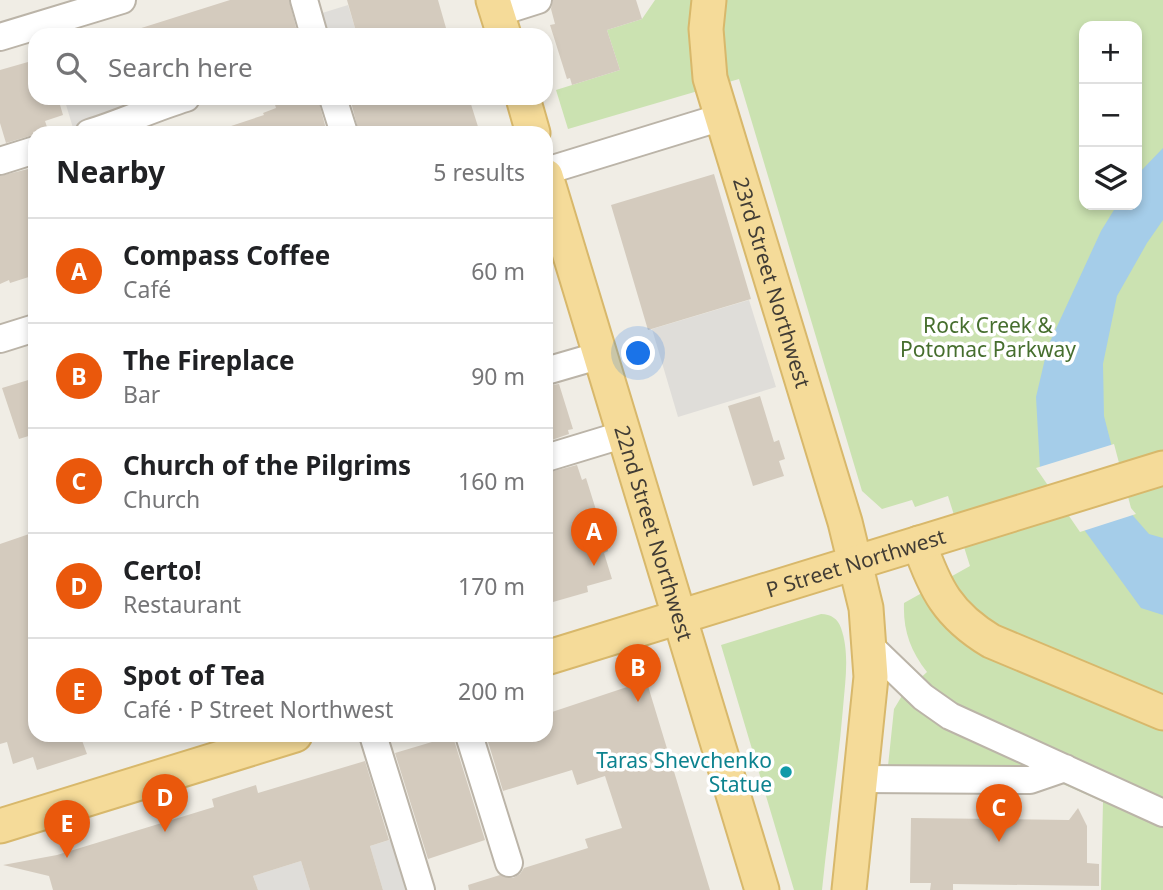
<!DOCTYPE html>
<meta charset="utf-8">
<style>
:root{--surface:#fff;--page:#f6f6f6;--text:#202124;--muted:#757577;--line:#e0e0e0;--accent:#ea580c}
body{margin:0;font-family:"Noto Sans",sans-serif;background:var(--page);color:var(--text)}
.controls{position:absolute;right:21px;top:21px;display:grid;overflow:hidden;border-radius:14px;box-shadow:0 4px 10px #0003}
.controls button{width:63px;height:63px;display:grid;place-items:center;padding:0;border:0;border-bottom:2px solid var(--line);background:var(--surface);color:var(--text);font:35px sans-serif}
.you{position:absolute;left:639px;top:354px;width:24px;height:24px;margin:-18px;border:5px solid #fff;border-radius:50%;background:#1a73e8;box-shadow:0 0 0 10px #1a73e833}
.badge{display:grid;place-items:center;width:46px;height:46px;border-radius:50%;background:var(--accent);color:#fff;font-size:23px;font-weight:700}
.pin{position:absolute;translate:-50% -58px;filter:drop-shadow(0 2px 4px #0008)}
.pin::after{content:'';position:absolute;top:37px;width:24px;height:21px;background:inherit;clip-path:polygon(0 0,100% 0,50% 100%)}
.list{margin:0;padding:0;list-style:none}
h2{display:flex;justify-content:space-between;align-items:center;height:91px;margin:0;padding:0 28px;font-size:30px}
h2 small{font-size:23px;font-weight:400;color:var(--muted)}
.list li{display:grid;grid-template-columns:46px 1fr auto;gap:21px;align-items:center;box-sizing:border-box;height:105px;padding:0 28px;border-top:2px solid var(--line)}
.list b{display:block;font-size:26px;white-space:nowrap}
.list p{margin:0;font-size:23px;white-space:nowrap;color:var(--muted)}
.list em{font-size:23px;font-style:normal;color:var(--muted)}
.icon{flex:none;width:38px;height:38px;fill:none;stroke:currentColor;stroke-width:2;stroke-linecap:round;stroke-linejoin:round}
.map{position:relative;flex:none;width:1163px;height:890px;overflow:hidden}
.search{position:absolute;background:var(--surface);box-shadow:0 4px 10px #0003;left:28px;top:28px;width:525px;height:77px;display:flex;align-items:center;gap:18px;box-sizing:border-box;padding:0 24px;border-radius:21px;color:var(--muted);font-size:26px}
.panel{position:absolute;background:var(--surface);box-shadow:0 4px 10px #0003;left:28px;top:126px;width:525px;height:616px;border-radius:21px}
.map>svg:first-child{display:block}
</style>
<div class="map">
<svg width="1163" height="890" viewBox="0 0 1163 890">
<rect width="100%" height="100%" fill="#f0ede5"/>
<path fill="#cbe2b1" fill-rule="evenodd" d="M 655,0 L 1163,0 L 1163,890 L 1101,890 L 1103,802 L 1027,768 L 888,766 L 894,709 L 903,694 L 927,672 C 910,650 903,630 904,603 L 970,566 L 948,496 L 915,507 L 912,500 L 882,509 L 862,491 L 739,79 L 568,129 L 556,90 L 620,70 L 607,30 L 642,19 ZM 1084,26 L 1137,26 L 1137,205 L 1084,205 Z
M 821,614 C 831,614 838,619 841,628 C 850,653 845,683 843,708 C 838,769 828,829 822,890 L 794,890 L 721,645 Z"/>
<path fill="#dfddd9" d="M 348,5 L 355,28 L 377,35 L 325,35 L 319,14 Z
M 64,98 L 90,98 L 91,101 L 102,98 L 150,98 L 135,109 L 73,128 Z
M 749,300 L 776,387 L 678,417 L 652,329 Z
M 396,838 L 411,890 L 383,890 L 370,846 Z
M 301,861 L 310,890 L 258,890 L 253,876 Z"/>
<path fill="#a5cde9" d="M 1163,148 L 1163,220 L 1147,243 L 1117,296 L 1103,364 L 1104,416 L 1128,510 L 1149,534 L 1163,538 L 1163,615 L 1141,608 L 1040,469 L 1036,397 L 1048,346 L 1101,231 L 1117,205 L 1137,205 L 1137,175 Z"/>
<path fill="#f0ede5" d="M 1114,444 L 1131,508 L 1136,514 L 1080,532 L 1036,468 Z"/>
<path fill="#d4cbbe" d="M 230,0 L 289,0 L 298,35 L 136,35 L 135,30 Z
M 347,0 L 438,0 L 448,35 L 357,35 Z
M 553,0 L 636,0 L 642,19 L 607,30 L 620,70 L 572,85 L 570,78 L 567,79 L 550,25 L 555,24 L 551,9 Z
M 35,60 L 35,98 L 58,98 L 63,115 L 45,121 L 47,127 L 33,132 L 33,135 L 6,143 L 0,123 L 0,70 Z
M 273,98 L 318,98 L 327,133 L 223,133 L 222,129 L 264,115 L 263,113 L 276,108 Z
M 350,98 L 469,98 L 480,133 L 359,133 Z
M 28,169 L 35,191 L 35,275 L 10,283 L 9,280 L 0,284 L 0,176 Z
M 714,174 L 751,299 L 648,330 L 611,205 Z
M 35,378 L 35,434 L 19,439 L 2,388 Z
M 559,384 L 573,429 L 568,430 L 569,434 L 546,442 L 546,386 Z
M 760,396 L 774,442 L 779,440 L 785,459 L 779,461 L 784,476 L 753,486 L 728,406 Z
M 577,465 L 582,480 L 586,478 L 602,529 L 608,551 L 604,553 L 612,579 L 587,586 L 588,592 L 546,604 L 546,473 Z
M 35,532 L 35,735 L 80,735 L 87,754 L 37,770 L 33,757 L 13,764 L 7,742 L 0,744 L 0,544 Z
M 639,683 L 648,686 L 710,890 L 469,890 L 468,885 L 500,875 L 513,878 L 520,874 L 524,868 L 588,848 L 585,839 L 622,828 L 605,776 L 577,785 L 572,770 L 503,791 L 486,735 L 546,735 L 546,714 Z
M 442,739 L 447,742 L 454,740 L 485,840 L 428,859 L 395,753 Z
M 365,761 L 389,840 L 370,846 L 383,890 L 310,890 L 301,861 L 253,876 L 258,890 L 53,890 L 49,876 L 3,865 L 57,855 L 214,807 L 212,799 L 256,785 L 258,793 Z
M 1078,808 L 1087,826 L 1087,863 L 1099,864 L 1099,886 L 953,884 L 953,890 L 930,890 L 931,883 L 910,883 L 911,818 L 1069,820 Z"/>
<g fill="none" stroke-linecap="round" stroke-linejoin="round">
<defs>
<path id="minor" d="M 304,0 L 314,35
M 497,13 L 538,0
M 0,37 L 122,0
M 333,98 L 344,133
M 89,133 C 122,123 153,108 186,98
M 0,161 L 35,150
M 546,171 L 722,117
M 0,339 L 35,328
M 546,371 L 601,355
M 546,458 L 625,434
M 869,645 L 923,697 L 950,716 L 1163,813
M 373,735 L 421,890
M 469,735 L 509,863
M 861,779 L 1030,780 L 1065,768"/>
<g id="major">
<path d="M 493,0 L 504,35"/>
<path id="s1" d="M 709,0 L 706,29 L 710,78 L 845,522 L 866,608 L 871,677 L 849,890"/>
<path d="M 523,98 L 533,133"/>
<path id="s2" d="M 546,176 L 762,890"/>
<path d="M 919,543 C 935,589 948,615 991,641 L 1163,713"/>
<path id="s3" d="M 546,658 L 1163,468"/>
<path d="M 0,826 L 295,735"/>
</g>
</defs>
<use href="#minor" stroke="#bbb4a8" stroke-width="30"/>
<use href="#major" stroke="#d8b86b" stroke-width="37"/>
<use href="#minor" stroke="#fff" stroke-width="26"/>
<use href="#major" stroke="#f5db99" stroke-width="33"/>
</g>
<circle fill="#0f9aa8" stroke="#fff" stroke-width="2.5" cx="786" cy="772" r="7"/>
<g text-anchor="middle" dominant-baseline="central" stroke-width="7" stroke-linejoin="round" paint-order="stroke">
<g font-size="21" fill="#423d35" stroke="#fff">
<text stroke="none"><textPath href="#s1" startOffset="292">23rd Street Northwest</textPath></text>
<text stroke="none"><textPath href="#s2" startOffset="373">22nd Street Northwest</textPath></text>
<text stroke="none"><textPath href="#s3" startOffset="324">P Street Northwest</textPath></text>
</g>
<g font-size="21" fill="#466e2e" stroke="#fff">
<text x="988" y="325">Rock Creek &amp;<tspan x="988" dy="24">Potomac Parkway</tspan></text>
</g>
<g font-size="21" fill="#0d838f" stroke="#fff" text-anchor="end">
<text x="772" y="760">Taras Shevchenko<tspan x="772" dy="24">Statue</tspan></text>
</g>
</g>
</svg>
<div class="controls">
<button>+</button>
<button>−</button>
<button><svg class="icon" aria-label="layers" viewBox="0 0 24 24"><path d="M12 4l9 5-9 5-9-5zM3 14l9 5 9-5"/></svg></button>
</div>
<div class="you"></div>
<div class="pin badge" style="left:594px;top:566px">A</div>
<div class="pin badge" style="left:638px;top:702px">B</div>
<div class="pin badge" style="left:999px;top:842px">C</div>
<div class="pin badge" style="left:165px;top:832px">D</div>
<div class="pin badge" style="left:67px;top:858px">E</div>
<div class="search"><svg class="icon" aria-label="search" viewBox="0 0 24 24"><circle cx="10" cy="10" r="6"/><path d="M15 15l6 6"/></svg>Search here</div>
<section class="panel">
<h2>Nearby<small>5 results</small></h2>
<ul class="list">
<li><span class="badge">A</span><div><b>Compass Coffee</b><p>Café</p></div><em>60 m</em></li>
<li><span class="badge">B</span><div><b>The Fireplace</b><p>Bar</p></div><em>90 m</em></li>
<li><span class="badge">C</span><div><b>Church of the Pilgrims</b><p>Church</p></div><em>160 m</em></li>
<li><span class="badge">D</span><div><b>Certo!</b><p>Restaurant</p></div><em>170 m</em></li>
<li><span class="badge">E</span><div><b>Spot of Tea</b><p>Café · P Street Northwest</p></div><em>200 m</em></li>
</ul>
</section>
</div>
